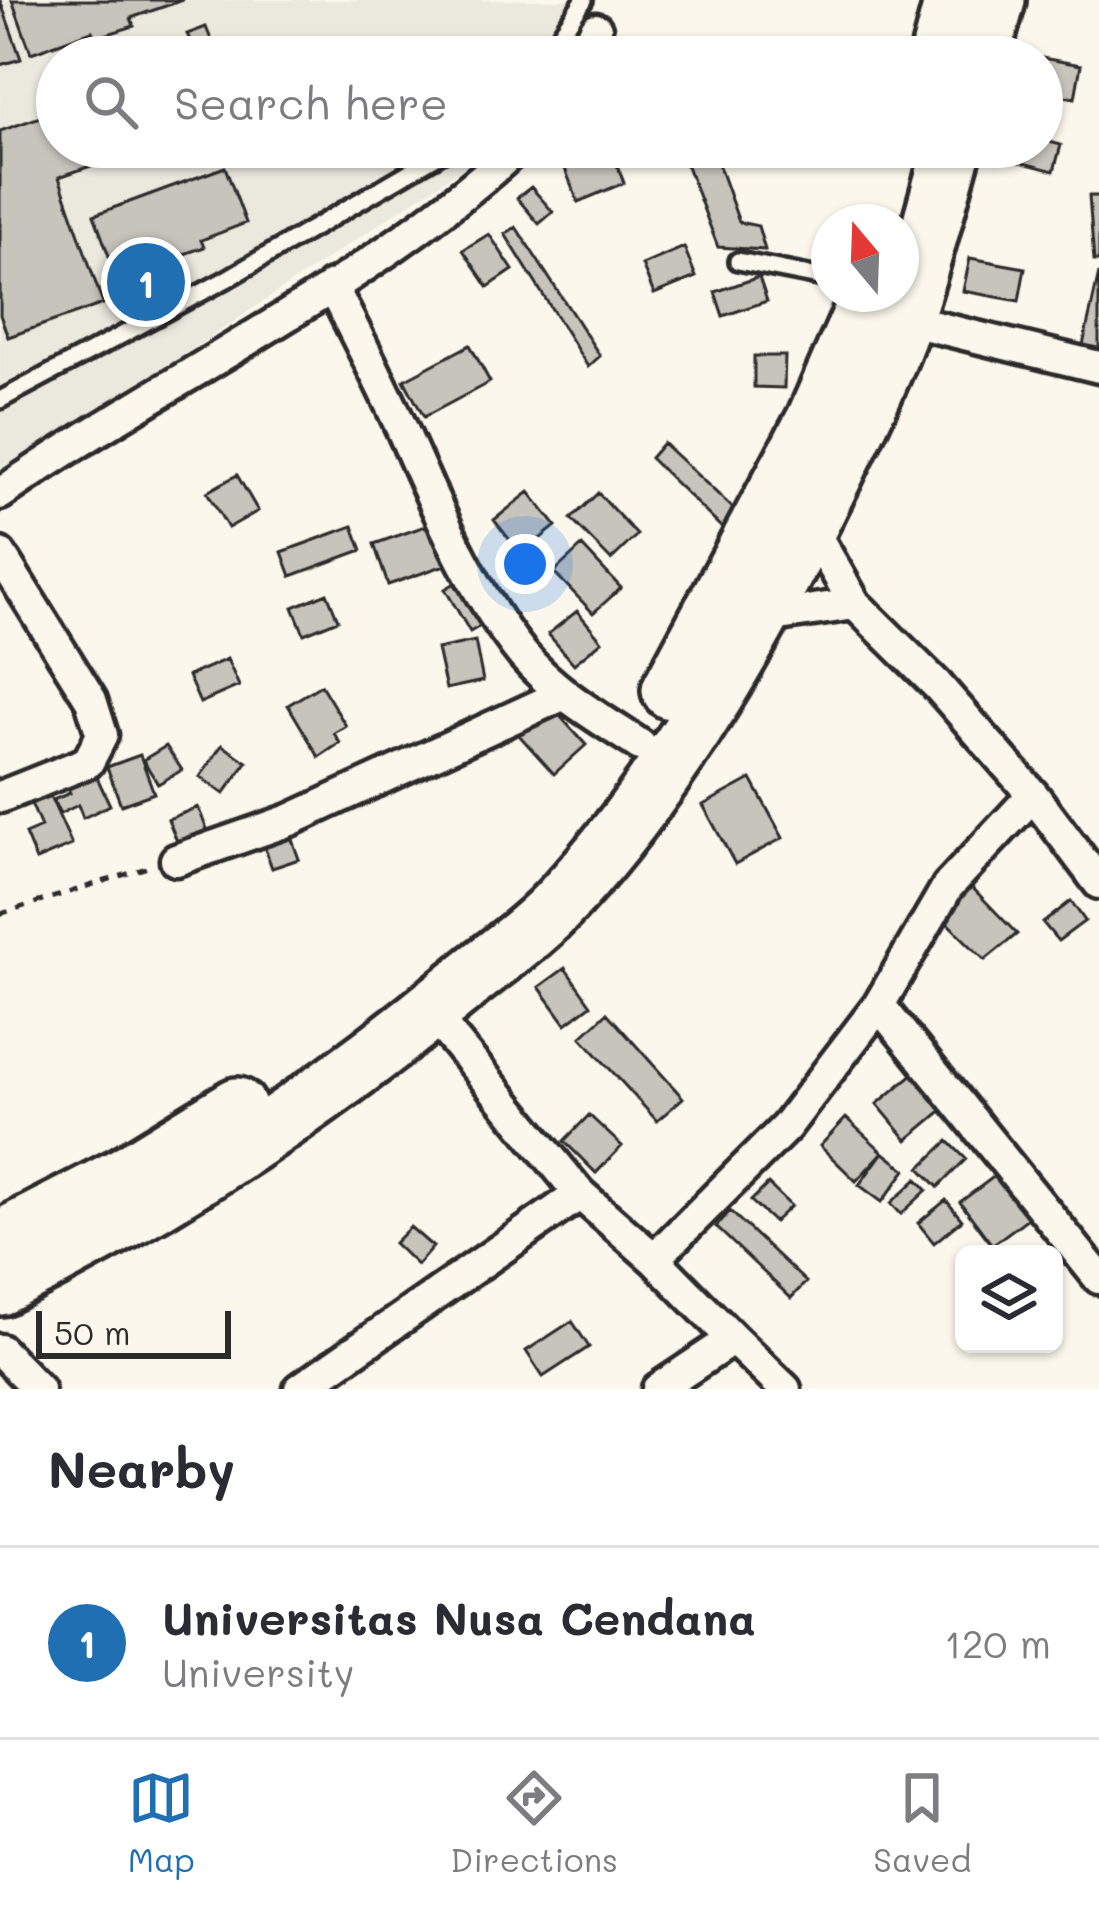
<!DOCTYPE html>
<style>
:root{--surface:#fff;--page:#f7f7f7;--text:#2b2b33;--muted:#7c7c81;--line:#e1e1e2;--accent:#1f6fb2}
body{margin:0;font-family:Mali,sans-serif;background:var(--page);color:var(--text)}
.controls{position:absolute;right:36px;bottom:36px;display:grid;overflow:hidden;border-radius:18px;box-shadow:0 3px 9px #0004}
.controls button{width:108px;height:108px;display:grid;place-items:center;padding:0;border:0;border-bottom:3px solid var(--line);background:var(--surface);color:var(--text);font:60px sans-serif}
.compass{position:absolute;left:811px;top:204px;width:108px;height:108px;border-radius:50%;background:var(--surface);box-shadow:0 3px 9px #0004;rotate:341deg}
.scale{position:absolute;left:36px;bottom:30px;width:195px;box-sizing:border-box;padding-left:12px;border:6px solid #2b2b2b;border-top:0;font-size:33px;line-height:42px;white-space:nowrap;color:#2b2b2b;-webkit-text-stroke:9px #fbf7ec;paint-order:stroke}
.you{position:absolute;left:525px;top:564px;width:42px;height:42px;margin:-30px;border:9px solid #fff;border-radius:50%;background:#1a73e8;box-shadow:0 0 0 18px #1a73e833}
.badge{display:grid;place-items:center;width:78px;height:78px;border-radius:50%;background:var(--accent);color:#fff;font-size:39px;font-weight:700}
.pin{position:absolute;translate:-50% -50%;border:6px solid #fff;box-shadow:0 3px 12px #0006}
.list{margin:0;padding:0;list-style:none}
h2{display:flex;justify-content:space-between;align-items:center;height:156px;margin:0;padding:0 48px;font-size:51px}
h2 small{font-size:39px;font-weight:400;color:var(--muted)}
.list li{display:grid;grid-template-columns:78px 1fr auto;gap:36px;align-items:center;box-sizing:border-box;height:192px;padding:0 48px;border-top:3px solid var(--line)}
.list b{display:block;font-size:45px;white-space:nowrap}
.list p{margin:0;font-size:39px;white-space:nowrap;color:var(--muted)}
.list em{font-size:39px;font-style:normal;color:var(--muted)}
.icon{flex:none;width:66px;height:66px;fill:none;stroke:currentColor;stroke-width:2;stroke-linecap:round;stroke-linejoin:round}
.map{position:relative;flex:none;width:1099px;height:1389px;overflow:hidden}
.search{position:absolute;background:var(--surface);box-shadow:0 3px 9px #0004;left:36px;right:36px;top:36px;height:132px;display:flex;align-items:center;gap:30px;box-sizing:border-box;padding:0 42px;border-radius:66px;color:var(--muted);font-size:45px}
.sheet{height:348px;background:var(--surface)}
nav{display:flex;justify-content:space-around;align-items:center;box-sizing:border-box;height:168px;border-top:3px solid var(--line);background:var(--surface);font-size:33px;color:var(--muted)}
nav a{display:grid;justify-items:center;gap:6px}
nav .on{color:var(--accent)}
.map>svg:first-child{display:block}
</style>
<div class="map">
<svg width="1099" height="1389" viewBox="0 0 1099 1389">
<rect width="100%" height="100%" fill="#fbf7ec"/>
<filter id="ink" filterUnits="userSpaceOnUse"><feTurbulence type="fractalNoise" baseFrequency=".00833" numOctaves="2"/><feDisplacementMap in="SourceGraphic" scale="24" xChannelSelector="R" yChannelSelector="G"/><feConvolveMatrix kernelMatrix="1 2 1 2 8 2 1 2 1" color-interpolation-filters="sRGB"/></filter>
<g filter="url(#ink)">
<path fill="#ebe8de" d="M 0,0 L 598,0 L 560,57 L 57,57 L 57,147 L 494,147 L 0,478 Z"/>
<path fill="#c7c4bc" stroke="#2b2b2b" stroke-width="3" d="M 0,0 L 21,59 L 0,65 Z
M 12,0 L 183,0 L 131,18 L 134,26 L 95,38 L 92,31 L 31,53 Z
M 206,27 L 214,47 L 180,57 L 176,45 L 190,40 L 187,34 Z
M 1042,58 L 1081,65 L 1075,98 L 1042,92 Z
M 57,111 L 57,147 L 104,147 L 108,160 L 59,177 L 103,304 L 8,337 L 0,315 L 0,131 Z
M 1042,140 L 1061,145 L 1054,171 L 1015,161 L 1019,147 L 1042,147 Z
M 597,147 L 610,147 L 624,183 L 578,202 L 562,161 Z
M 661,147 L 712,147 L 739,222 L 758,226 L 765,250 L 718,247 L 687,166 Z
M 225,167 L 246,223 L 201,240 L 204,247 L 164,261 L 161,253 L 113,267 L 94,215 Z
M 531,187 L 553,212 L 539,224 L 517,198 Z
M 1089,196 L 1099,196 L 1099,261 L 1094,261 Z
M 516,227 L 600,356 L 588,367 L 505,234 Z
M 489,234 L 513,270 L 488,287 L 463,250 Z
M 684,247 L 696,277 L 654,294 L 642,265 Z
M 970,258 L 1025,268 L 1019,301 L 963,291 Z
M 1099,273 L 1099,363 L 1080,359 Z
M 759,277 L 767,301 L 723,316 L 715,292 Z
M 470,345 L 490,382 L 424,417 L 404,380 Z
M 754,356 L 785,356 L 784,388 L 754,387 Z
M 663,443 L 738,513 L 724,530 L 650,458 Z
M 237,475 L 258,511 L 228,528 L 207,492 Z
M 529,492 L 556,526 L 521,554 L 494,520 Z
M 598,493 L 637,535 L 611,560 L 571,519 Z
M 431,524 L 445,565 L 388,585 L 374,544 Z
M 353,526 L 362,550 L 291,576 L 282,552 Z
M 582,546 L 621,588 L 593,613 L 554,572 Z
M 462,579 L 487,622 L 470,632 L 445,589 Z
M 327,593 L 338,620 L 304,634 L 293,607 Z
M 577,611 L 602,641 L 574,664 L 548,634 Z
M 475,641 L 483,681 L 446,689 L 437,649 Z
M 227,659 L 239,686 L 200,703 L 188,676 Z
M 321,685 L 346,726 L 334,733 L 340,743 L 319,757 L 288,705 Z
M 551,706 L 586,745 L 554,774 L 519,735 Z
M 222,745 L 247,762 L 224,794 L 200,777 Z
M 166,746 L 182,770 L 158,784 L 143,760 Z
M 140,755 L 154,793 L 121,805 L 107,767 Z
M 93,769 L 110,805 L 83,818 L 78,805 L 60,814 L 53,800 L 70,793 L 65,782 Z
M 751,779 L 783,838 L 735,864 L 703,805 Z
M 45,785 L 72,845 L 36,860 L 25,834 L 41,827 L 27,794 Z
M 198,807 L 209,834 L 179,846 L 168,819 Z
M 290,834 L 299,859 L 272,868 L 263,843 Z
M 967,882 L 1017,934 L 985,960 L 936,912 Z
M 1071,901 L 1085,921 L 1058,941 L 1043,923 Z
M 565,968 L 591,1005 L 566,1024 L 539,987 Z
M 607,1013 L 683,1098 L 657,1121 L 581,1037 Z
M 915,1072 L 945,1108 L 907,1140 L 877,1104 Z
M 589,1115 L 622,1146 L 596,1173 L 564,1141 Z
M 846,1118 L 883,1152 L 856,1181 L 820,1146 Z
M 948,1141 L 966,1159 L 938,1187 L 920,1168 Z
M 883,1152 L 906,1170 L 882,1202 L 859,1185 Z
M 1000,1172 L 1032,1215 L 992,1245 L 960,1202 Z
M 917,1179 L 927,1190 L 901,1214 L 891,1203 Z
M 768,1184 L 791,1206 L 774,1222 L 751,1201 Z
M 946,1200 L 962,1220 L 934,1243 L 918,1223 Z
M 730,1211 L 806,1282 L 791,1298 L 716,1227 Z
M 410,1227 L 433,1247 L 417,1265 L 394,1243 Z
M 572,1321 L 589,1347 L 543,1377 L 526,1351 Z"/>
<g fill="none" stroke-linecap="round" stroke-linejoin="round">
<defs>
<path id="lane" d="M 545,57 L 584,0
M 738,261 L 829,279
M 0,400 L 225,280 L 452,147"/>
<path id="street" d="M 582,57 L 596,29
M 332,286 C 355,333 380,380 401,427 C 436,505 469,588 523,655 C 555,693 599,718 640,745
M 903,319 L 1099,367
M 0,494 C 170,376 365,288 518,147
M 809,524 L 855,604 L 937,685 L 1033,795 L 1099,883
M 0,554 L 91,700 L 102,735 L 88,762 L 0,797
M 758,618 L 855,604
M 176,860 L 290,820 L 564,694
M 879,1005 L 1099,1278
M 430,1011 L 580,1194 L 654,1259 L 733,1339 L 658,1389
M 654,1259 L 786,1127 L 879,1005 L 948,886 L 1033,795
M 733,1339 L 785,1389
M 0,1350 L 38,1389
M 300,1389 L 580,1194"/>
<path id="highway" d="M 939,57 L 954,0
M 980,57 L 996,0
M 671,690 L 815,421 L 871,294
M 0,1240 L 126,1175 L 237,1107
M 0,1286 C 166,1205 319,1103 462,985 C 496,957 536,930 565,897 C 676,776 760,625 832,478 C 857,426 883,375 902,321 C 922,264 936,205 953,147"/>
</defs>
<use href="#lane" stroke="#2b2b2b" stroke-width="24"/>
<use href="#street" stroke="#2b2b2b" stroke-width="39"/>
<use href="#highway" stroke="#2b2b2b" stroke-width="66"/>
<path stroke="#2b2b2b" stroke-width="4.5" stroke-dasharray="9 9" stroke-linecap="butt" d="M 0,914 L 149,867"/>
<use href="#lane" stroke="#fbf7ec" stroke-width="15"/>
<use href="#street" stroke="#fbf7ec" stroke-width="30"/>
<use href="#highway" stroke="#fbf7ec" stroke-width="57"/>
</g>
</g>
</svg>
<div class="controls">
<button><svg class="icon" aria-label="layers" viewBox="0 0 24 24"><path d="M12 4l9 5-9 5-9-5zM3 14l9 5 9-5"/></svg></button>
</div>
<svg class="compass" viewBox="-18 -18 36 36"><path d="M0-13l5 13h-10z" fill="#e53935"/><path d="M0 13l5-13h-10z" fill="#7c7c81"/></svg>
<div class="scale">50 m</div>
<div class="you"></div>
<div class="pin badge" style="left:146px;top:282px">1</div>
<div class="search"><svg class="icon" aria-label="search" viewBox="0 0 24 24"><circle cx="10" cy="10" r="6"/><path d="M15 15l6 6"/></svg>Search here</div>
</div>
<section class="sheet">
<h2>Nearby<small></small></h2>
<ul class="list">
<li><span class="badge">1</span><div><b>Universitas Nusa Cendana</b><p>University</p></div><em>120 m</em></li>
</ul>
</section>
<nav>
<a class="on"><svg class="icon" aria-label="map" viewBox="0 0 24 24"><path d="M3 6l6-2 6 2 6-2v14l-6 2-6-2-6 2zM9 4v14M15 6v14"/></svg>Map</a>
<a><svg class="icon" aria-label="directions" viewBox="0 0 24 24"><path d="M12 3l9 9-9 9-9-9zM9 14v-3h6M13 9l2 2-2 2"/></svg>Directions</a>
<a><svg class="icon" aria-label="saved" viewBox="0 0 24 24"><path d="M7 4h10v16l-5-4-5 4z"/></svg>Saved</a>
</nav>
